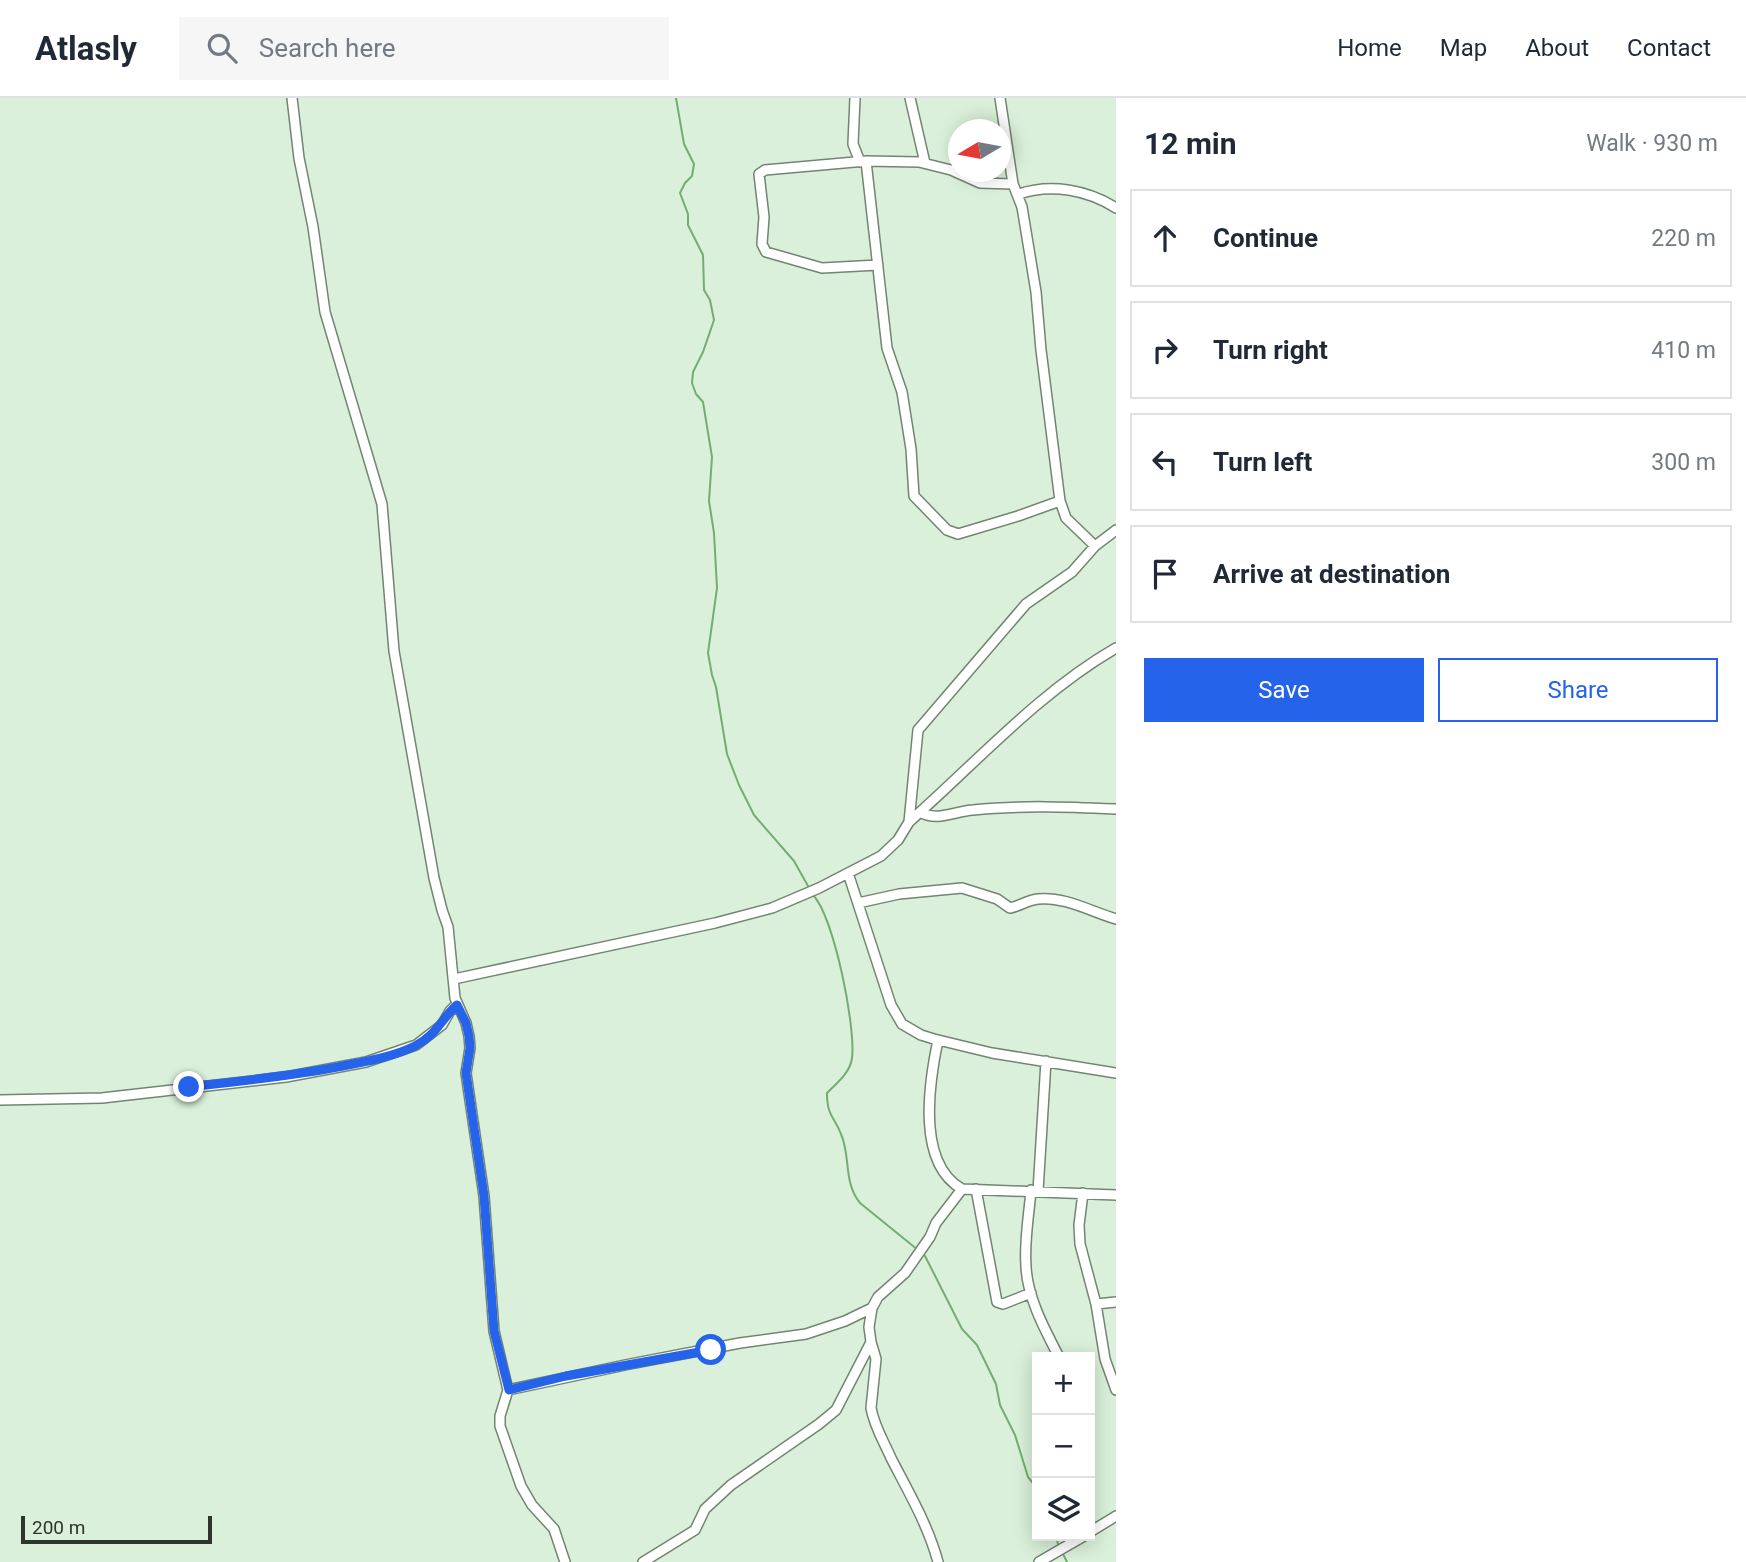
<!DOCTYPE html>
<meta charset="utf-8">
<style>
:root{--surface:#fff;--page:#f6f6f7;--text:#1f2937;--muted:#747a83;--line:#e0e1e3;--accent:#2563eb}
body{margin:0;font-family:Roboto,sans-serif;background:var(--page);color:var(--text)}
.controls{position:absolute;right:21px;bottom:21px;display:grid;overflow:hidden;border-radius:0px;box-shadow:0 4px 18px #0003}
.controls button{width:63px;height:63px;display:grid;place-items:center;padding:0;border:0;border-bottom:2px solid var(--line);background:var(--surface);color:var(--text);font:35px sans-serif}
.compass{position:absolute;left:948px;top:21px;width:63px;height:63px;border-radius:50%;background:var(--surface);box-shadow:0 4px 18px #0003;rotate:260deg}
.scale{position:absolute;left:21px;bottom:18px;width:191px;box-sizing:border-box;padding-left:7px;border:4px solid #2d352d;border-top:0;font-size:19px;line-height:24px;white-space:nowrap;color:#2d352d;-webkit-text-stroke:5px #daf0da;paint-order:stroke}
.stop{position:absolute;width:21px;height:21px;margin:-16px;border:5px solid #2563eb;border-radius:50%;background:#fff}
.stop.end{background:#2563eb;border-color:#fff;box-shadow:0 2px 7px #0008}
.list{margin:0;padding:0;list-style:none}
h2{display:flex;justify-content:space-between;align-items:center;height:91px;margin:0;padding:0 28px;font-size:30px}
h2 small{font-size:23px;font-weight:400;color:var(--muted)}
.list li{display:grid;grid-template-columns:46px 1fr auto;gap:21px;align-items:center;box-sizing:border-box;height:98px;margin:0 14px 14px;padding:0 14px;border:2px solid var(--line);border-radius:0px}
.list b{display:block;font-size:26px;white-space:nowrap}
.list em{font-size:23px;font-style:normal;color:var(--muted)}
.actions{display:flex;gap:14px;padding:21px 28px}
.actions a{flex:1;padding:16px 0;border:2px solid var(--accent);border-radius:0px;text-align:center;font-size:24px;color:var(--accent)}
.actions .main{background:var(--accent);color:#fff}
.icon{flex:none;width:38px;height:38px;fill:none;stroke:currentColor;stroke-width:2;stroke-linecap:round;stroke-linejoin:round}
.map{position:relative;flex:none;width:1116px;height:1464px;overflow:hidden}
header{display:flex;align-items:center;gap:42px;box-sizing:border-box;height:98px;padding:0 35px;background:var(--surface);border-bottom:2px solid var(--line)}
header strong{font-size:33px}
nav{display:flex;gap:38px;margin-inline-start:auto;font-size:24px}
.search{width:490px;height:63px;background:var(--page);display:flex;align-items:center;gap:18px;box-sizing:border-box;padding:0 24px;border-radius:0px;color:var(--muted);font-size:26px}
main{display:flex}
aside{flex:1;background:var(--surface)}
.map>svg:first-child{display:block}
</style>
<header>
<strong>Atlasly</strong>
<div class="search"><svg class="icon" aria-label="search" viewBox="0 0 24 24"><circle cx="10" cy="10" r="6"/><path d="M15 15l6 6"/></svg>Search here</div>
<nav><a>Home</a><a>Map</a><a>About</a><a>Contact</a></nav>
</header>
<main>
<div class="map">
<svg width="1116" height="1464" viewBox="0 0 1116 1464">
<rect width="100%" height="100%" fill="#daf0da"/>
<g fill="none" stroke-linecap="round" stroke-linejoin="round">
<path stroke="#73ad73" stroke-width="2" d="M 676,0 L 684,46 L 694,66 L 692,78 L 685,85 L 680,95 L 688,116 L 688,127 L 703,157 L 704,192 L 710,202 L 714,222 L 703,254 L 693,274 L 692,285 L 696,296 L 703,304 L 712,359 L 709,403 L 714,435 L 717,490 L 708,555 L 712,577 L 716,589 L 727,656 L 739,687 L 754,717 L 794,763 L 808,788
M 813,797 C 834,818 856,930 852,960 C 850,975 837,985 827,995 C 827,1018 834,1018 841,1036 C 851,1059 843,1084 860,1105 L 918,1152
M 925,1158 L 962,1231 L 977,1247 L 996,1286 L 1000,1307 L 1015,1337 L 1028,1379 L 1037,1390
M 1056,1438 L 1058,1446
M 1063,1456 L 1067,1464"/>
<defs>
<path id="minor" d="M 292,0 L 299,60 L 313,129 L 325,214 L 382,406 L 394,553 L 434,780 L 442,812 L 448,829 L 455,900 L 466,925 L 469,938 L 470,950 L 466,975 L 484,1098 L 494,1233 L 508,1292 L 500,1318 L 500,1328 L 521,1388 L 532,1407 L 554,1431 L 565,1464
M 855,0 L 853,46 L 860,64
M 910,0 L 925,65
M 1000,0 L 1013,86 L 1022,109 L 1036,194 L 1041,252 L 1060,403 L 1066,420 L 1095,448
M 866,63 L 887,250 L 902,294 L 911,351 L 914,398 L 947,432 L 958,436 L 1018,418 L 1060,403
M 1019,96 C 1051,85 1088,92 1116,110
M 878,167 L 822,170 L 766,154 L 762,146 L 764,119 L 759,76 L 765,72 L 866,63 L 919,64 L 951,72 L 980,85 L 1013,86
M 920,714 C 937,724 955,713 973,712 C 1020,707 1069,709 1116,711
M 909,724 C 976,665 1038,595 1116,550
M 848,775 L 891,907 L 902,926 L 921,937 L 934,941 L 992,955 L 1116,975
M 858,805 L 899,796 L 962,790 L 997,801 L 1010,810 C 1020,808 1028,802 1038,801 C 1064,798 1092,814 1116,821
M 454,881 L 715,825 L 772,810 L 819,790 L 881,758 L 898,742 L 909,724 L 918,632 L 1026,506 L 1072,474 L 1095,448 L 1116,432
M 938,942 C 929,985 916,1065 962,1091 L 1116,1097
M 0,1002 L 102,1000 L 286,979 L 366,964 L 416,947 L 442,927 L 450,913 L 456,907
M 976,1091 L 997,1204 L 1003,1206 L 1031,1195
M 1031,1092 C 1029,1117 1024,1143 1026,1168 C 1027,1199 1045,1232 1059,1259
M 1038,1093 L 1046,963
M 1083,1095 L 1079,1127 L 1080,1146 L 1096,1206 L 1105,1261 L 1116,1292
M 1096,1206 L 1116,1204
M 871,1244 L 876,1261 L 871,1310 C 874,1328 884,1344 891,1360 C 909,1395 928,1427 938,1464
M 508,1292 L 625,1267 L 740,1245 L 806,1236 L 845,1223 L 872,1210 L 878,1199 L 905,1175 L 930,1139 L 936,1125 L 962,1091
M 1090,1434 L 1116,1418
M 643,1464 L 695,1432 L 705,1411 L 731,1387 L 819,1326 L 836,1312 L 871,1244 L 869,1229 L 872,1210
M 1039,1464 L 1084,1438"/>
</defs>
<use href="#minor" stroke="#728571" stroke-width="12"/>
<use href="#minor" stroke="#fff" stroke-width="9"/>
</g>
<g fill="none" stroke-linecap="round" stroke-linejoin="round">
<path stroke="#2563eb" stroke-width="9" d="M 189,989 C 241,983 292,978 343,968 C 367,963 393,959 415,948 C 437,937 441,921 457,907 L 466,925 L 469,938 L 470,950 L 466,975 L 484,1098 L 494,1233 L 509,1292 L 566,1278 L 711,1252"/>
</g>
</svg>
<div class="controls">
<button>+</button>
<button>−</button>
<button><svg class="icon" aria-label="layers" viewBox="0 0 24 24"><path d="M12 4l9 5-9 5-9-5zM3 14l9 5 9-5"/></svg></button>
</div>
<svg class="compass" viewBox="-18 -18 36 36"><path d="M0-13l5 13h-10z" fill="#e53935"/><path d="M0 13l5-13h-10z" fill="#747a83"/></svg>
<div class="scale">200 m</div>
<div class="stop" style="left:711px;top:1252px"></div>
<div class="stop end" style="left:189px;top:989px"></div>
</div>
<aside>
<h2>12 min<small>Walk · 930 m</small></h2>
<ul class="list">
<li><svg class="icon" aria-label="ahead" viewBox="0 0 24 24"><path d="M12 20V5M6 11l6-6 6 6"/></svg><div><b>Continue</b></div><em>220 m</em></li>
<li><svg class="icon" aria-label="right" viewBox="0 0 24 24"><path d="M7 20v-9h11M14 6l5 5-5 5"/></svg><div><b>Turn right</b></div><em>410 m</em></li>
<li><svg class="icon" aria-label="left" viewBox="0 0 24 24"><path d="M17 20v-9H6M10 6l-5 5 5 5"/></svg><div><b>Turn left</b></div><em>300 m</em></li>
<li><svg class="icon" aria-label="arrive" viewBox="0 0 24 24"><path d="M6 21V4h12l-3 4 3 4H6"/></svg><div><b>Arrive at destination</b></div></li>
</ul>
<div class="actions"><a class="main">Save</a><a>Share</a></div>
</aside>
</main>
